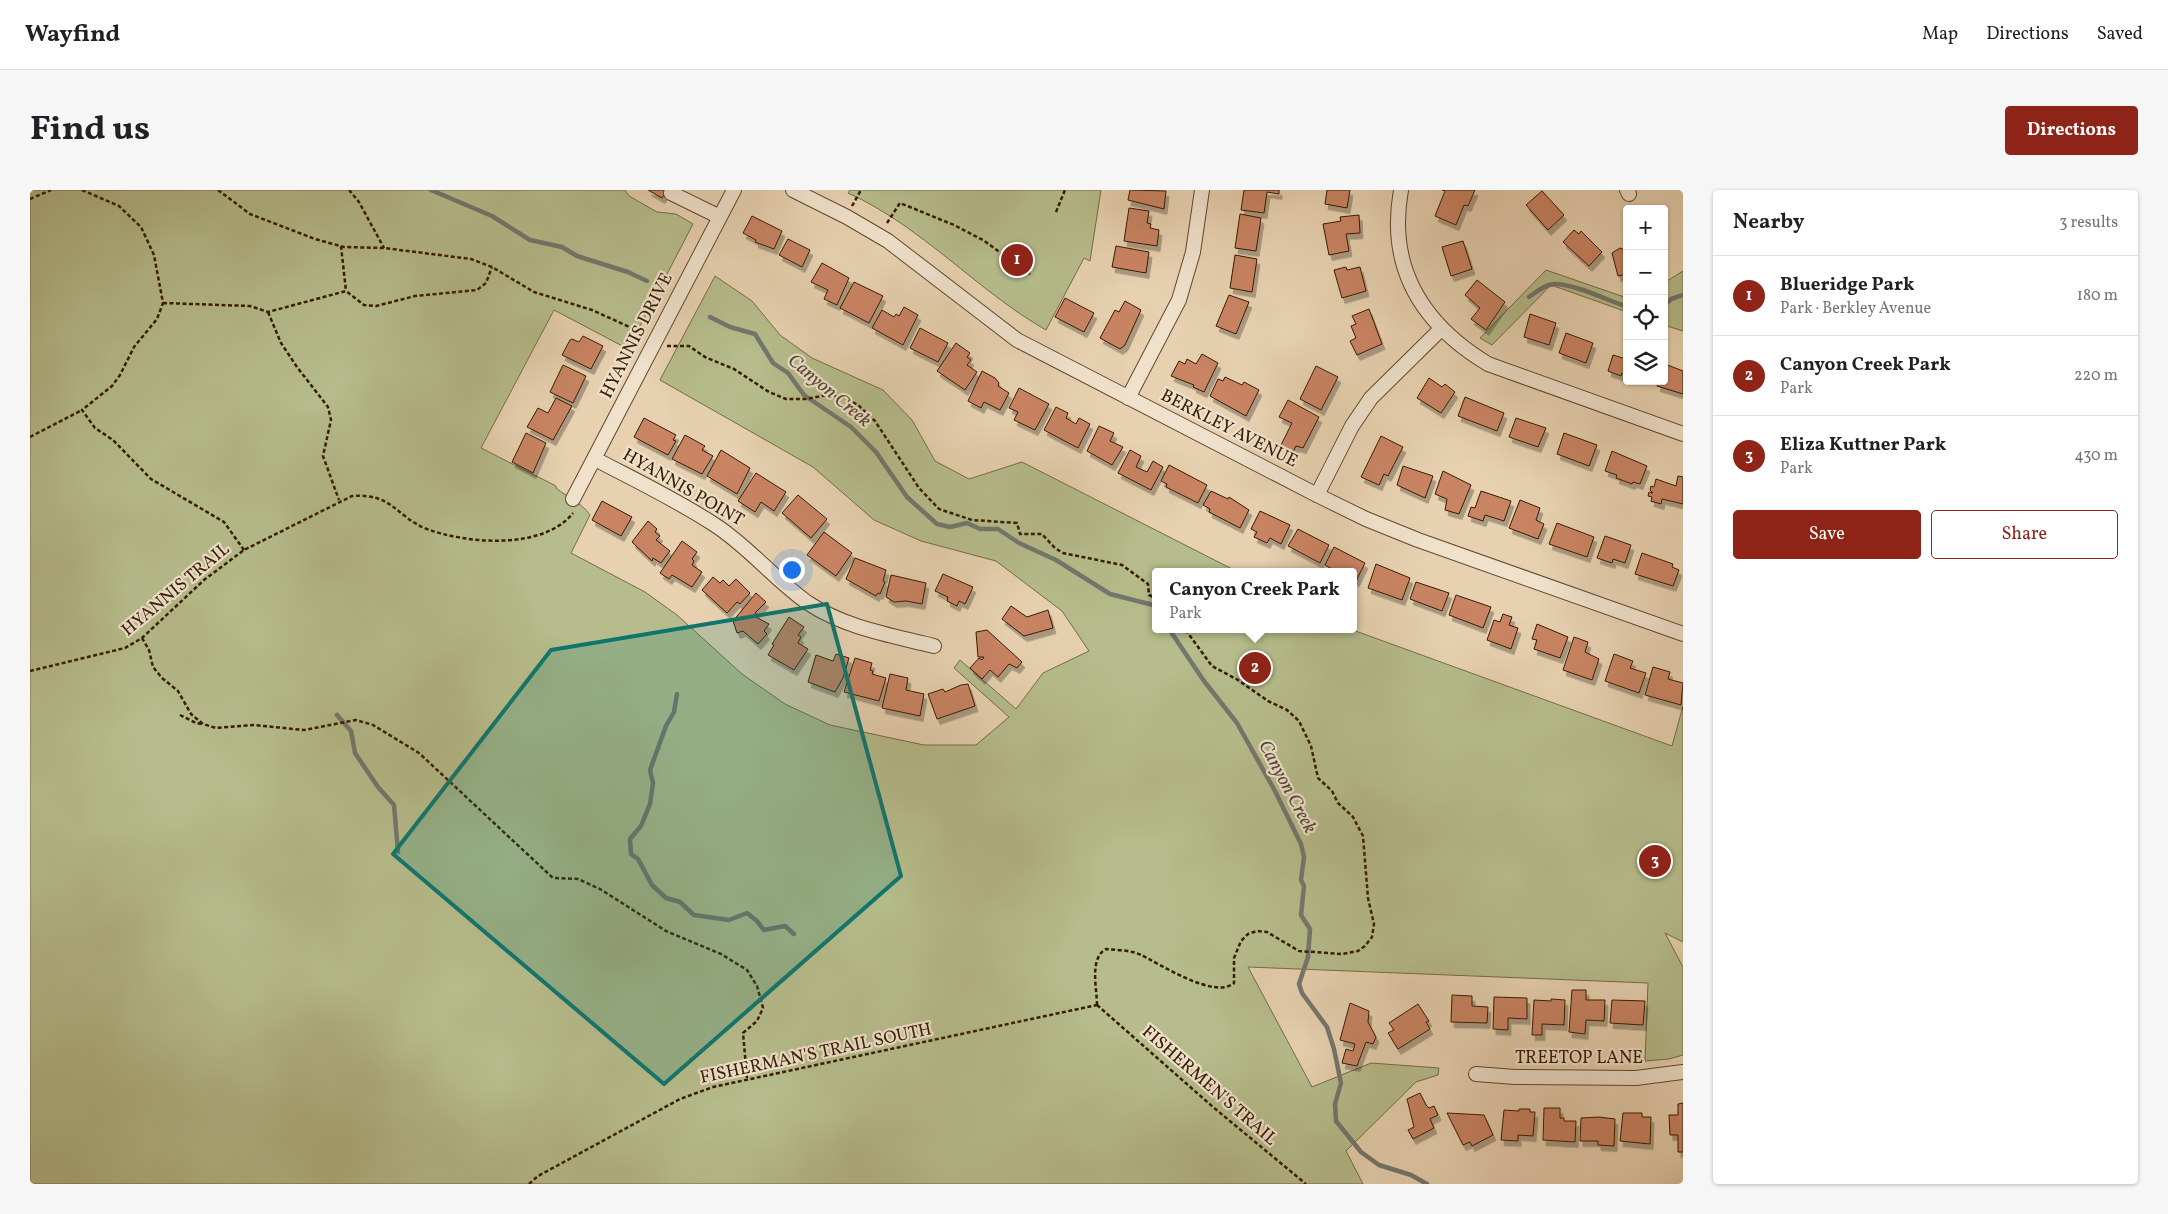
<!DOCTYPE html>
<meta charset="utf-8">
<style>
:root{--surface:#fff;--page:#f6f6f6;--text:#202124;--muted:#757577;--line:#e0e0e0;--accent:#8f2418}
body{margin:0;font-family:Vollkorn,serif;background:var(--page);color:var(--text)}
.controls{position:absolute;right:15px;top:15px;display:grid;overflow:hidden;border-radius:5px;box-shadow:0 1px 4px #0004}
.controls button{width:45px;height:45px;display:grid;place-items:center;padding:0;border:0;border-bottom:1px solid var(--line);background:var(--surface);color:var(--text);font:25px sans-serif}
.you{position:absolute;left:761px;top:379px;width:18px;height:18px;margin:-12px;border:4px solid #fff;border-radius:50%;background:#1a73e8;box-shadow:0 0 0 8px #1a73e833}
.badge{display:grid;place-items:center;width:32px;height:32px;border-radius:50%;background:var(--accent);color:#fff;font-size:16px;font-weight:700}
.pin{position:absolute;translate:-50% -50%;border:2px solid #fff;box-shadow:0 1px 5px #0006}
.popup{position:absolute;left:1122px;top:378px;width:205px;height:65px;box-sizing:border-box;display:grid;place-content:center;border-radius:5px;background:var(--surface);filter:drop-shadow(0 1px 4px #0005);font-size:16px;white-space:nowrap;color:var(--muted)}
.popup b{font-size:19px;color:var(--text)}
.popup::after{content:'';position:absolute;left:50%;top:100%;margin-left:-10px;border:10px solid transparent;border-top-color:var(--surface)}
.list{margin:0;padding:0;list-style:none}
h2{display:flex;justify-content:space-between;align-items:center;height:65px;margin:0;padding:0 20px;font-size:21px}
h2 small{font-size:16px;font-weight:400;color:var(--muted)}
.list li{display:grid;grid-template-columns:32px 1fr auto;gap:15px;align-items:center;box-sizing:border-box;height:80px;padding:0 20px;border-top:1px solid var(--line)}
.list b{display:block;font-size:19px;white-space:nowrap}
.list p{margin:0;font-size:16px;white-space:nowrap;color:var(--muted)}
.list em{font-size:16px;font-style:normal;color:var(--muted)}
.actions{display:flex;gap:10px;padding:15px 20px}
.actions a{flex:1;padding:11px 0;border:1px solid var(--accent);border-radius:5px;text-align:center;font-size:18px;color:var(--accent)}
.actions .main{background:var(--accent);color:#fff}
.icon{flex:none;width:28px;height:28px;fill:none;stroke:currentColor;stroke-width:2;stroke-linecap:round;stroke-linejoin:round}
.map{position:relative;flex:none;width:1653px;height:994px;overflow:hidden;border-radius:5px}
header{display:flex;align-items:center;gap:30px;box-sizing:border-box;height:70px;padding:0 25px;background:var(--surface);border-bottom:1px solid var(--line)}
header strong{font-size:24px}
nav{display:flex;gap:28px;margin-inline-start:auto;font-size:18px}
.intro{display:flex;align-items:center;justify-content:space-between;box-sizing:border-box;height:120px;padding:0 30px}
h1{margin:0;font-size:35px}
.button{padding:12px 22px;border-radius:5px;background:var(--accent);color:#fff;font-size:18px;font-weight:700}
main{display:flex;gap:30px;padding:0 30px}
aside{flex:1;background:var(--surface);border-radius:5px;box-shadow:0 1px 4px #0004}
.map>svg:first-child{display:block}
</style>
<header>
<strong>Wayfind</strong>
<nav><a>Map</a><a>Directions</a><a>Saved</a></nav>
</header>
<div class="intro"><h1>Find us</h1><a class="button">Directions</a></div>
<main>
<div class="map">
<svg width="1653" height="994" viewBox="0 0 1653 994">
<defs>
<filter id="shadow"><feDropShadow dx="3" dy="5.5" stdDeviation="0" flood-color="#0004"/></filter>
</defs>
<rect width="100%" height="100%" fill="#e7d1b0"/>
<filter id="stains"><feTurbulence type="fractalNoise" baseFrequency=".004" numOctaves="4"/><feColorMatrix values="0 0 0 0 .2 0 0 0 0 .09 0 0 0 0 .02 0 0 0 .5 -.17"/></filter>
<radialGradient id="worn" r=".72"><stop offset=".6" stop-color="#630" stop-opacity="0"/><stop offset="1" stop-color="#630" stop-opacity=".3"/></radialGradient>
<path fill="#b6bc8b" stroke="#766c46" d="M 0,0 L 595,0 L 599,6 L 627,22 L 646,24 L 663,34 L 598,159 L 524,120 L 451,258 L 526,296 L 526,298 C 538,308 551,312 560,325 L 541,363 L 615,402 L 647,425 L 712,484 L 755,514 L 800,535 L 894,555 L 946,555 L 979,527 L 924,478 L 930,470 L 986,519 L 1013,483 L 1059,461 L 1032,421 L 966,371 L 891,351 L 844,330 L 783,277 L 630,190 L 685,86 L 722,111 L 750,145 L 782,168 L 853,200 L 882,230 L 905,271 L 939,289 L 992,272 L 1208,382 L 1126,382 L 1126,439 L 1320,439 L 1642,556 L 1653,516 L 1653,752 L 1635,743 L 1653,777 L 1653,865 L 1639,869 L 1615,871 L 1618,793 L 1218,777 L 1282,897 L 1341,873 L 1409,878 L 1408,885 L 1386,892 L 1316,961 L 1333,994 L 0,994 Z
M 820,0 L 1071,0 L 1060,71 L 1054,68 L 1016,140 C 946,100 893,37 818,3 Z
M 1516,80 L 1597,108 L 1597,122 L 1521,95 L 1462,155 L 1450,148 Z
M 1653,81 L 1653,141 L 1634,135 L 1634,93 Z"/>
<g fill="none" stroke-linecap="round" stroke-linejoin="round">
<path stroke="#73776e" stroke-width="4.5" d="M 401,0 L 462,26 L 500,50 L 532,57 L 547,66 L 598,82 L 617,91
M 1499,107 C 1506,102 1514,95 1524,94 C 1545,94 1577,110 1597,117
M 1634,116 L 1641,109 L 1653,105
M 680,127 L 700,137 L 725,144 L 743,173 L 758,183 L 774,205 L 821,237 L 846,262 L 877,307 L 907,334 L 920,337 L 937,333 L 950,339 L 968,339 L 989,353 L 1026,370 L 1080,404 L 1123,415 L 1126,420
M 1139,439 L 1174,491 L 1207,533 L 1245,601 L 1271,654 L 1274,667 L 1271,690 L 1274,696 L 1271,725 L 1280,739 L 1278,767 L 1269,794 L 1272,803 L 1297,837 L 1304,859 L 1311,893 L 1305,914 L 1306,931 L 1331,962 L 1349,975 L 1381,985 L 1397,994
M 647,504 L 644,522 L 636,536 L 620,580 L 623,593 L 620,614 L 611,636 L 600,649 L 601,664 L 608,669 L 622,695 L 636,708 L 650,712 L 664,725 L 699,730 L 717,723 L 727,731 L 734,740 L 755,736 L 764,744
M 307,525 L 321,541 L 325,563 L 348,597 L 364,615 L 368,662"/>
</g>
<path fill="#c98464" stroke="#371b00" filter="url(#shadow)" d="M 618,0 L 637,0 L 632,8 Z
M 1100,0 L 1136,1 L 1134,19 L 1098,10 Z
M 1214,0 L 1249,0 L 1249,4 L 1237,2 L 1234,23 L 1211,20 Z
M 1297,0 L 1320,0 L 1317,18 L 1295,14 Z
M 1412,0 L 1445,0 L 1438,16 L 1434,15 L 1426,35 L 1405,26 L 1415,1 Z
M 1512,1 L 1534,25 L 1518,40 L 1496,15 Z
M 1099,18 L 1119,21 L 1117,33 L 1121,34 L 1120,38 L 1129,40 L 1127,56 L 1094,51 Z
M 1210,24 L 1231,28 L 1226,61 L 1205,58 Z
M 1329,25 L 1330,43 L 1316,44 L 1319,61 L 1299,65 L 1293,34 L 1311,31 L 1310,27 Z
M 722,26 L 752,41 L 744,59 L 725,52 L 726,50 L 713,43 Z
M 1544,40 L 1549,44 L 1551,41 L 1572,62 L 1559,76 L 1533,52 Z
M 758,49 L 780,60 L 772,77 L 749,65 Z
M 1433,51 L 1442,79 L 1421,86 L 1412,57 Z
M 1086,56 L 1119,62 L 1116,83 L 1082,77 Z
M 1590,58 L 1597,61 L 1597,84 L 1588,86 L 1582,63 Z
M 1205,65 L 1227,69 L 1222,102 L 1200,98 Z
M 792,73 L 819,88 L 807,115 L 794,109 L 798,100 L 781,92 Z
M 1316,77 L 1317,80 L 1330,77 L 1336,101 L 1312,108 L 1304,80 Z
M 1447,90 L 1475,112 L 1456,140 L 1441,129 L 1450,118 L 1435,105 Z
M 824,92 L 853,106 L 839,133 L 810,118 Z
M 1199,105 L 1219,112 L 1206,144 L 1186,136 Z
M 1035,108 L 1064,123 L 1054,142 L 1025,127 Z
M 1095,111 L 1111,120 L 1095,155 L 1090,159 L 1070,148 L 1085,120 L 1089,122 Z
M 874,117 L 888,125 L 873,155 L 842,138 L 852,120 L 864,127 L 866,124 L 869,126 Z
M 1339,119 L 1352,154 L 1327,165 L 1320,151 L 1326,148 L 1321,136 L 1326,134 L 1322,126 Z
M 1500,124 L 1526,133 L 1519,155 L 1494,147 Z
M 890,138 L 918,153 L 908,172 L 880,158 Z
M 1536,143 L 1563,153 L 1556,173 L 1529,163 Z
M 553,146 L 573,156 L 561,179 L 532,165 L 540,150 L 542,149 L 549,152 Z
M 926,153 L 940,163 L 937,167 L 941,170 L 937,175 L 947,182 L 935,200 L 907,181 Z
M 1172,164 L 1188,173 L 1174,202 L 1163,197 L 1164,195 L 1141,186 L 1149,171 L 1155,174 L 1157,169 L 1166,174 Z
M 1583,165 L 1596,169 L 1597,167 L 1597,184 L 1592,183 L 1591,186 L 1578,181 Z
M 1635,174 L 1653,181 L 1653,204 L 1627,196 L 1629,191 L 1634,191 Z
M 533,175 L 556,186 L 543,213 L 520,202 Z
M 1286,176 L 1308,187 L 1291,220 L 1270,209 Z
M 952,181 L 965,188 L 969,193 L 968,196 L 979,203 L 970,220 L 954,212 L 951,218 L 938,211 Z
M 1195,187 L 1212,195 L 1214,192 L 1229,200 L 1216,226 L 1180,206 L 1188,189 L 1193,191 Z
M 1399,188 L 1412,197 L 1415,194 L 1425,202 L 1411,223 L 1387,208 Z
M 989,198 L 1019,214 L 1005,240 L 984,230 L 988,222 L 979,218 Z
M 1435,207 L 1474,223 L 1467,241 L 1428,226 Z
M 526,208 L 542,216 L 523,250 L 497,237 L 508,218 L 518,223 Z
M 1258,210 L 1289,227 L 1273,258 L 1266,256 L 1263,262 L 1251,255 L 1262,233 L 1249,227 Z
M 1026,217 L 1038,223 L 1036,228 L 1046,234 L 1049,228 L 1060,234 L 1048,258 L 1014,240 Z
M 614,228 L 646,245 L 643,250 L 646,251 L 638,265 L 604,247 Z
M 1486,228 L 1516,238 L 1508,257 L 1479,247 Z
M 1069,236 L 1084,243 L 1080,251 L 1093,257 L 1082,275 L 1057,261 Z
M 496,243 L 516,253 L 503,283 L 482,272 Z
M 1534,243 L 1567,255 L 1559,276 L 1527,264 Z
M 655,245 L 675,256 L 672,260 L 683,266 L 672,284 L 642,269 Z
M 1351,246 L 1373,257 L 1358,286 L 1354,284 L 1349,295 L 1331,287 Z
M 691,260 L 720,278 L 707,304 L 677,286 Z
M 1100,260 L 1111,266 L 1106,277 L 1117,282 L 1123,271 L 1133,277 L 1121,300 L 1088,283 Z
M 1582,261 L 1617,276 L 1610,294 L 1603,292 L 1602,294 L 1586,288 L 1587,285 L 1575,281 Z
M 1139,275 L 1177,295 L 1168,313 L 1136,297 L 1137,294 L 1131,291 Z
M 1373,276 L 1403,286 L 1395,308 L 1367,295 Z
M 1413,281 L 1441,295 L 1429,324 L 1415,320 L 1417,309 L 1405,304 Z
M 726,283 L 756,302 L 744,321 L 731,312 L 725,322 L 708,311 Z
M 1648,286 L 1653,287 L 1653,314 L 1632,309 L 1631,314 L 1621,311 L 1622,307 L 1618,306 L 1619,302 L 1623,303 L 1620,300 L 1621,296 L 1624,297 L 1626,289 L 1646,296 Z
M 1181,301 L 1198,309 L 1199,307 L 1219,320 L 1210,338 L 1179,322 L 1180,319 L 1173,315 Z
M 1451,301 L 1481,311 L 1474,331 L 1455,325 L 1453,331 L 1438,326 L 1441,317 L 1445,318 Z
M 768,305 L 797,329 L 781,348 L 752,323 Z
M 1490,310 L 1510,318 L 1506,330 L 1514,334 L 1508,349 L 1479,338 Z
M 572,311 L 602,327 L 591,346 L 562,330 Z
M 1230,321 L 1260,335 L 1251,354 L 1240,348 L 1237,353 L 1224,347 L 1227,342 L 1221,339 Z
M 618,331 L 627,339 L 625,342 L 630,346 L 626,350 L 640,361 L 631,373 L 623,368 L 622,371 L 602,352 Z
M 1527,333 L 1564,347 L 1557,367 L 1519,354 Z
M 1268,339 L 1299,355 L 1290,373 L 1258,356 Z
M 794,342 L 822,363 L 806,386 L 777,365 Z
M 1575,346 L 1601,355 L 1595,373 L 1583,369 L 1582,373 L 1567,368 Z
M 652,351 L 667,362 L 662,369 L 664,371 L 662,375 L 672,382 L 662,397 L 642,385 L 639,389 L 630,383 Z
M 1304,357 L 1335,373 L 1326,391 L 1324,390 L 1324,382 L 1307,382 L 1295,375 Z
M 1612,363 L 1643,374 L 1642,377 L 1649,380 L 1643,396 L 1605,384 Z
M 825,368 L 856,380 L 853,391 L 855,392 L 850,404 L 848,403 L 846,406 L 816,389 Z
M 1346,374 L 1380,388 L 1372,410 L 1338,398 Z
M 913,384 L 943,397 L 935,414 L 929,411 L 927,416 L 917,411 L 918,407 L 905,401 Z
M 861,385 L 896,393 L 892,414 L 876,411 L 864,412 L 856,407 Z
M 683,387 L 690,393 L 693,390 L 699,396 L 706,389 L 720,403 L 710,414 L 707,412 L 697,423 L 672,400 Z
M 1386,392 L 1419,403 L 1412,421 L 1380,409 Z
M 726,403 L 736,412 L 725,423 L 728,425 L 726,427 L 739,434 L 734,441 L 737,444 L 728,454 L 713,441 L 707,443 L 703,431 Z
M 1426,405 L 1461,417 L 1453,438 L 1419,425 Z
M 981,416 L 997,427 L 1018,420 L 1023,438 L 994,446 L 972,429 Z
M 1473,424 L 1482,427 L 1479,435 L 1488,438 L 1481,459 L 1457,450 L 1464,430 L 1470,432 Z
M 759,427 L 774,437 L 768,445 L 771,447 L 768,453 L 778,459 L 764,480 L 738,465 L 744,455 L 742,454 Z
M 1507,434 L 1538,447 L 1530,468 L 1504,459 L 1507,450 L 1502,449 Z
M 957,440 L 992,472 L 987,478 L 979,474 L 968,487 L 960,480 L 952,489 L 940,478 L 949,468 L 952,470 L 954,467 L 948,467 L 946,442 Z
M 1544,447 L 1558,452 L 1555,462 L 1569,469 L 1562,490 L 1533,480 Z
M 806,464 L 819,468 L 813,488 L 805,502 L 778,492 L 786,465 L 803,471 Z
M 1584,464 L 1603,471 L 1600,478 L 1616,483 L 1609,503 L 1575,491 Z
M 825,468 L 842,473 L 840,480 L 843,481 L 842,484 L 856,488 L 849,511 L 814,502 Z
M 1623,477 L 1640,482 L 1638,489 L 1653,493 L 1651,515 L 1615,505 Z
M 860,484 L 878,488 L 876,500 L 894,504 L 890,526 L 852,518 Z
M 938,494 L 945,516 L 907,529 L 898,504 L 913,499 L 915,502 L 931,495 Z
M 1542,800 L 1556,800 L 1556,810 L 1575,810 L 1574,831 L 1556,830 L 1555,844 L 1539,842 Z
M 1422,805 L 1442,806 L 1442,816 L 1458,817 L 1457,833 L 1421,832 Z
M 1464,807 L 1497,808 L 1497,829 L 1478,828 L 1478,840 L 1463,839 Z
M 1521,809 L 1535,810 L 1534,835 L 1512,834 L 1512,845 L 1502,845 L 1504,810 L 1521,811 Z
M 1582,810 L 1615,811 L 1613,835 L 1580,833 Z
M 1320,813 L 1339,821 L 1338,832 L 1346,847 L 1343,854 L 1336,852 L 1327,876 L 1312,873 L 1316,859 L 1323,861 L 1325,854 L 1310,850 Z
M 1388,814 L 1399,831 L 1396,832 L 1400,839 L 1368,859 L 1358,843 L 1364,840 L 1359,833 Z
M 1390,903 L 1396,915 L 1399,918 L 1404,916 L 1408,925 L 1400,929 L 1404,938 L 1383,949 L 1378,940 L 1384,937 L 1377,909 Z
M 1653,913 L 1653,962 L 1648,962 L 1648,945 L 1640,945 L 1639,925 L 1648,925 L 1648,914 Z
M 1514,918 L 1530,918 L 1530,928 L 1534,928 L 1534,931 L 1546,931 L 1545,952 L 1513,950 Z
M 1489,919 L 1500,919 L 1500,922 L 1505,922 L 1503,946 L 1488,945 L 1488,951 L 1471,950 L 1474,920 L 1489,921 Z
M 1417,923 L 1454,925 L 1463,945 L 1442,956 L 1440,952 L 1433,955 Z
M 1593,923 L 1612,923 L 1612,927 L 1621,927 L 1620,954 L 1590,951 Z
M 1569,927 L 1585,929 L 1584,956 L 1568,955 L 1568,951 L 1550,951 L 1551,928 Z"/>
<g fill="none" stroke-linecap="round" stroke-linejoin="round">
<defs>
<path id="minor" d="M 763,0 L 817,27 L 858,51 L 987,150 L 1287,305 L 1336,329 L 1388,350 L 1653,444
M 1371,0 C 1357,78 1392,134 1458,174 L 1653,244
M 1597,0 L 1599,4
M 641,3 L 690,27
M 1098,208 L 1149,110 L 1163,62 L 1172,0
M 565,269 C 605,290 647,310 685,335 C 719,357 745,390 778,413 C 816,438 860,445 904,456
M 1287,305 L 1322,236 L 1341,208 L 1411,139
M 543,309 L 704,0
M 1446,884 L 1485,887 L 1606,888 L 1653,882"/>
</defs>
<use href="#minor" stroke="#63482c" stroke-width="16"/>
<path stroke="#371b00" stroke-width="2.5" stroke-dasharray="4 2.5" stroke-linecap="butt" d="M 52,0 L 89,16 L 111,37 L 124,65 L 133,113 L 127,129 L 104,157 L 90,185 L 82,196 L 52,220 L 65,238 L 83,250 L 121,289 L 194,332 L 214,360
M 188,0 L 220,24 L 285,49 L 314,57 L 354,58 L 441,69 L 462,77 L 504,102 L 562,120 L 615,144
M 319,0 L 329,12 L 354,58
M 0,9 L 21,0
M 822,16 L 831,0
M 1026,22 L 1035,0
M 857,33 L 870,13 L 924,35 L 953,50 L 1000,84
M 311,56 L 316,101
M 133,113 L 220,116 L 238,122 L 316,101 L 334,115 L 346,116 L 385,106 L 447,100 L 456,93 L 462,77
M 238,122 L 251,153 L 267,177 L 298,217 L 301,230 L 293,266 L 309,310
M 637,156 L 659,156 L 675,167 L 704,179 L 739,202 L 756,209 L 776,209 L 797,205 L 814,208 L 828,215 L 845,231 L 889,298 L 909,319 L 942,330 L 987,333 L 990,344 L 1012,344 L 1025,358 L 1033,363 L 1092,375 L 1118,394 L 1119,405 L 1126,408
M 0,247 L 52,220
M 112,448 L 119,460 L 123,477 L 132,488 L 148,501 L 161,524 L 173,534 L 186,538 L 224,535 L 274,540 L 326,530 L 343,535 L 389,563 L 523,688 L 548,689 L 570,699 L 636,741 L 691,764 L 717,780 L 727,796 L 733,818 L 727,831 L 713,843 L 717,888
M 0,481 L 95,458 L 112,448 L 174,390 L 214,360 L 322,306 C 363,303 366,327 397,339 C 437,354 514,360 543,323
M 150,525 L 166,533 L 172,534
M 1067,815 C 1067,799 1059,768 1076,759 C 1087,760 1101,760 1111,765 C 1130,774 1185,810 1204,793 L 1204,768 L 1211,751 L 1218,744 L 1227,741 L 1237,742 L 1269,761 L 1312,764 L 1328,761 L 1335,756 L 1342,747 L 1344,734 L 1338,708 L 1333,646 L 1323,627 L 1308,613 L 1302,601 L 1288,588 L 1281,556 L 1269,531 L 1257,520 L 1238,511 L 1208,490 L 1182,476 L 1155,439
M 1067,815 L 1183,917 L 1276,994
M 499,994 L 508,986 L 650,909 L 683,897 L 1067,815"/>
<use href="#minor" stroke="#efe1cc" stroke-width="14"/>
</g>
<path fill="#0f766e" fill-opacity="0.2" stroke="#0f766e" stroke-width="4" stroke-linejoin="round" d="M 797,414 L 871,686 L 634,894 L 363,664 L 521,460 Z"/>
<g text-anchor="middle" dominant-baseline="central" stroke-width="4.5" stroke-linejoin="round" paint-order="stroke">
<g font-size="18" fill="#371b00" stroke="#efe1cc">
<text transform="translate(607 146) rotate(-63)">HYANNIS DRIVE</text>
<text transform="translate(1199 239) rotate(27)">BERKLEY AVENUE</text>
<text transform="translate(653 298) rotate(30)">HYANNIS POINT</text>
<text transform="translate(146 400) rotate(-40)">HYANNIS TRAIL</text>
<text transform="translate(786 864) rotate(-12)">FISHERMAN'S TRAIL SOUTH</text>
<text x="1549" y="868">TREETOP LANE</text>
<text transform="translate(1179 896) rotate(41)">FISHERMEN'S TRAIL</text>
</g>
<g font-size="19" font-style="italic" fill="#554937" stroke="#efe1cc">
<text transform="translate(799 201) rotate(40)">Canyon Creek</text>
<text transform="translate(1257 597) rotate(62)">Canyon Creek</text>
</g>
</g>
<rect width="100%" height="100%" filter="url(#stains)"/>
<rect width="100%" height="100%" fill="url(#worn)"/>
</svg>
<div class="controls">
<button>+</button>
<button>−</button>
<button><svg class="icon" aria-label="locate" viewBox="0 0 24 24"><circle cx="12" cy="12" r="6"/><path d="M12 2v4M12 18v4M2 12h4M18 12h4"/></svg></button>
<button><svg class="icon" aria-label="layers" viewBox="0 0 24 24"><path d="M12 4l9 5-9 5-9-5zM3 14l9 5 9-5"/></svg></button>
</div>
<div class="you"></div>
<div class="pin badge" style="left:987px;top:70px">1</div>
<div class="pin badge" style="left:1225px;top:478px">2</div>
<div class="popup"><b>Canyon Creek Park</b>Park</div>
<div class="pin badge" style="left:1625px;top:671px">3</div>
</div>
<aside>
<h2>Nearby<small>3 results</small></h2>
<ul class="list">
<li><span class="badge">1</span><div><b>Blueridge Park</b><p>Park · Berkley Avenue</p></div><em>180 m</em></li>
<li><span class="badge">2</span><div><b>Canyon Creek Park</b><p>Park</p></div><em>220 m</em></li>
<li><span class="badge">3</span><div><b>Eliza Kuttner Park</b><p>Park</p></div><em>430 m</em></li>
</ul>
<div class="actions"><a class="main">Save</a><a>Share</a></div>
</aside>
</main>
